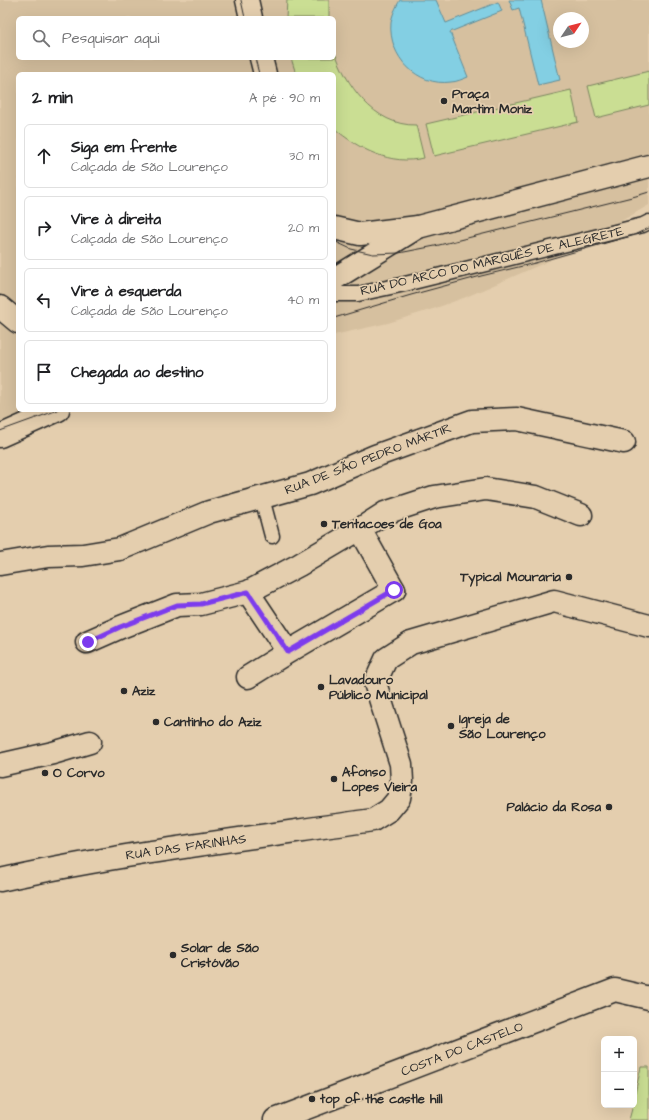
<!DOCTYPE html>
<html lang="pt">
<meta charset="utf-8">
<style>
:root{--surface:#fff;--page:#f2f2f2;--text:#202124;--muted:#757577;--line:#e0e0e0}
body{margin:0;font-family:"Architects Daughter",sans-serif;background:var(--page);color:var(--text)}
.controls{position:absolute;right:12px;bottom:12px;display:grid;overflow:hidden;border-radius:6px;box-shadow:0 4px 16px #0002}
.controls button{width:36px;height:36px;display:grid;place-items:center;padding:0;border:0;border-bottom:1px solid var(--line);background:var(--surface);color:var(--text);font:20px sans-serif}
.compass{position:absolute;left:553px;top:12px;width:36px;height:36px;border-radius:50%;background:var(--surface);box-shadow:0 4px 16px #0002;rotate:55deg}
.stop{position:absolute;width:12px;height:12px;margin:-9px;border:3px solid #7c3aed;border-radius:50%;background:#fff}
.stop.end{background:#7c3aed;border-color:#fff;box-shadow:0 1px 4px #0008}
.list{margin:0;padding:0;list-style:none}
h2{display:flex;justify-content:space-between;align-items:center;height:52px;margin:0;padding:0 16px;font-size:17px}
h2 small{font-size:13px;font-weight:400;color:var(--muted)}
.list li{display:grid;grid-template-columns:26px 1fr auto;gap:12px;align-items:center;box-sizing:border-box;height:64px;margin:0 8px 8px;padding:0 8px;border:1px solid var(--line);border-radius:6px}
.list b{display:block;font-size:15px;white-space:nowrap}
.list p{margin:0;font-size:13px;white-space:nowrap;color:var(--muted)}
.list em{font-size:13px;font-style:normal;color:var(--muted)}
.icon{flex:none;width:22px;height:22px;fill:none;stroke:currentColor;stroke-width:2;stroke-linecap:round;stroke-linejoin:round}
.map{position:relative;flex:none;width:649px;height:1120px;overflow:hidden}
.search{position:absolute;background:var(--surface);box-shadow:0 4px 16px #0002;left:16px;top:16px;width:320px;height:44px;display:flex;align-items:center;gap:10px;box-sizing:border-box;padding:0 14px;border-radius:6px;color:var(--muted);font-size:15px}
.panel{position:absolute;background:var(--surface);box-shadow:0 4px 16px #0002;left:16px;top:72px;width:320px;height:340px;border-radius:6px}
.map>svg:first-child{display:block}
</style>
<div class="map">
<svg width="649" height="1120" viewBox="0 0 649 1120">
<rect width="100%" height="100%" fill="#e4ceae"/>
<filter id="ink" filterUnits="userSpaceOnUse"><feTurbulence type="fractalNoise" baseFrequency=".025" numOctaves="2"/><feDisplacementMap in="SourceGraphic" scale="8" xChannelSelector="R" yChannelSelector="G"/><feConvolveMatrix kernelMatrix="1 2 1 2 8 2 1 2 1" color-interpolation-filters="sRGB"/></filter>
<g filter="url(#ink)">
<path fill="#d6c09f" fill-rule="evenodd" d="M 0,0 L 649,0 L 649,205 L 609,228 L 550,259 L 551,260 L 466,297 L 436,308 L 388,323 L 334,335 L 334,74 L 18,74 L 18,410 L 36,410 L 0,426 ZM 18,18 L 334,18 L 334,58 L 18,58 ZM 559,18 L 583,18 L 583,42 L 559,42 Z"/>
<path fill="#cade93" stroke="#7a845f" d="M 287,0 L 329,0 L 329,18 L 286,18 Z
M 334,49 C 345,84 374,126 416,125 L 424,158 C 391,166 358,149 334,128 L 334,74 L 296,74 L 291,58 L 334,58 Z
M 649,71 L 649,105 L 596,118 L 588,86 Z
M 571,90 L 578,122 L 434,156 L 426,124 Z
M 641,1067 L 649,1067 L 649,1120 L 629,1120 L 633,1105 L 634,1105 L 634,1098 Z"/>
<path fill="#83cfe3" stroke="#608d99" d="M 400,0 L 436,0 L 446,23 L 498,2 L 502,11 L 450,32 L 468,77 C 463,79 456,82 451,82 C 417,87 388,56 391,23 C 392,15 396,7 400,0 Z
M 509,0 L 541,0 L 560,80 L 538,85 L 519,8 L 513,10 Z"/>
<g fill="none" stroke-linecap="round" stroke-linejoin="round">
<defs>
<path id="service" d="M 334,294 L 358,294 L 405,284 L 643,225 L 649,222
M 262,498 L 272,536"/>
<path id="pedestrian" d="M 0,307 L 18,322
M 394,590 L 360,529 L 385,513 L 434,497 L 486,489 L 536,497 L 581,515"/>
<path id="minor" d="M 0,564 L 48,556 L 83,555 L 120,549 L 209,512 L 310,484 L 375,456 L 472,421 L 517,419 L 624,442
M 248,592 L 288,652 L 394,590
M 87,642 L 121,627 L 177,605 L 201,604 L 248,592 L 299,565 L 360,529
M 248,677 L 288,652
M 0,765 L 53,753 L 90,742
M 0,880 C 123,853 249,838 373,820 L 389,810 L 399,798 L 402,781 L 401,764 L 375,683 L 386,659 L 411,643 L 554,601 L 649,626
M 275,1120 L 615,990 L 649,998"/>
<path id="secondary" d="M 334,279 L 418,227
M 0,436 L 58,410"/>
<path id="primary" d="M 247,0 L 251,18
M 261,58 L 265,74
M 334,228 L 360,234 L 418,227 L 649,166"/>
</defs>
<use href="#service" stroke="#2b2b2b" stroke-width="17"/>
<use href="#pedestrian" stroke="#2b2b2b" stroke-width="25"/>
<use href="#minor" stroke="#2b2b2b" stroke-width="25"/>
<use href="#secondary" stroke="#2b2b2b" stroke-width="25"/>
<use href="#primary" stroke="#2b2b2b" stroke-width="25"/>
<use href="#service" stroke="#e4ceae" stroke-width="14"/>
<use href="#pedestrian" stroke="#e4ceae" stroke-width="22"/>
<use href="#minor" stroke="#e4ceae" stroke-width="22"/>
<use href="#secondary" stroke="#e4ceae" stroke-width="22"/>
<use href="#primary" stroke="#e4ceae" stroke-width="22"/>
<path stroke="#2b2b2b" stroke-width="1" d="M 241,0 L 245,18
M 255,58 L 259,74
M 334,241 L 351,249 L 373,254 L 399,253 L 435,246 L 636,196 L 649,192
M 334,318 L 411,295 L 481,276 L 535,263 L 634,235 L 649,228
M 0,431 L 58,410"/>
</g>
</g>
<g fill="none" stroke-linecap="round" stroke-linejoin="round" filter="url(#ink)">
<path stroke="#7c3aed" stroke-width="5" d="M 88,642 L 120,627 L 177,605 L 201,604 L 248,592 L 288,652 L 394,590"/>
</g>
<g fill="#2b2b2b" stroke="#e4ceae" stroke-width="1.5">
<circle cx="444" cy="101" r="4"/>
<circle cx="324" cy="524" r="4"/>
<circle cx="569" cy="577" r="4"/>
<circle cx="321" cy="687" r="4"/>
<circle cx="124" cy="691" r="4"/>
<circle cx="156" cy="722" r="4"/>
<circle cx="451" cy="726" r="4"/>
<circle cx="45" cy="773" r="4"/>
<circle cx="334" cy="779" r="4"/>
<circle cx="609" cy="807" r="4"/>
<circle cx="173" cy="955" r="4"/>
<circle cx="312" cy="1099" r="4"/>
</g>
<g text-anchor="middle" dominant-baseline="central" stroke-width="3.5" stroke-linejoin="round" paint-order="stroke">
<g font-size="13" font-weight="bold" fill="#2b2b2b" stroke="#e4ceae" text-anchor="start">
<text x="452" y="94">Praça<tspan x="452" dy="15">Martim Moniz</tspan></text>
<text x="332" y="524">Tentacoes de Goa</text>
<text x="561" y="577" text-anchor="end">Typical Mouraria</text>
<text x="329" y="680">Lavadouro<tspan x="329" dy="15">Público Municipal</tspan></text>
<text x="132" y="691">Aziz</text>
<text x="459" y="719">Igreja de<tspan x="459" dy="15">São Lourenço</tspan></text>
<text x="164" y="722">Cantinho do Aziz</text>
<text x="342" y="772">Afonso<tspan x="342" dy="15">Lopes Vieira</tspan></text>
<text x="53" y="773">O Corvo</text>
<text x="601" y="807" text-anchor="end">Palácio da Rosa</text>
<text x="181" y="948">Solar de São<tspan x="181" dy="15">Cristóvão</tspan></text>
<text x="320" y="1099">top of the castle hill</text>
</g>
<g font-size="13" fill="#2b2b2b" stroke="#e4ceae">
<text transform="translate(492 261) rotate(-13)">RUA DO ARCO DO MARQUÊS DE ALEGRETE</text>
<text transform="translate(368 459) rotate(-21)">RUA DE SÃO PEDRO MÁRTIR</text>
<text transform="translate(186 847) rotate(-8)">RUA DAS FARINHAS</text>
<text transform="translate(462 1049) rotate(-21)">COSTA DO CASTELO</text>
</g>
</g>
</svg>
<div class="controls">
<button>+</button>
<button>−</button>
</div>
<svg class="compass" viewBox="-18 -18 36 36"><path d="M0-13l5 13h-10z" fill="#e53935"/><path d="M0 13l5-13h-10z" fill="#757577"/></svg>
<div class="stop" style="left:394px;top:590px"></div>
<div class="stop end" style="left:88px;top:642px"></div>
<div class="search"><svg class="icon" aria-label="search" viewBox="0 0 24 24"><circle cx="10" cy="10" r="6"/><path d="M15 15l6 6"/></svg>Pesquisar aqui</div>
<section class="panel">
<h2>2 min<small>A pé · 90 m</small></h2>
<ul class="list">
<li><svg class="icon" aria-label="ahead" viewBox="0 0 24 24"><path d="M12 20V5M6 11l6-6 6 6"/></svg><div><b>Siga em frente</b><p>Calçada de São Lourenço</p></div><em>30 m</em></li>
<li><svg class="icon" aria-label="right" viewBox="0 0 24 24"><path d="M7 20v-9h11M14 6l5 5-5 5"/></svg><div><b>Vire à direita</b><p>Calçada de São Lourenço</p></div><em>20 m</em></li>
<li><svg class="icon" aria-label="left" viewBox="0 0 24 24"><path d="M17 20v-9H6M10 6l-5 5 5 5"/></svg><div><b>Vire à esquerda</b><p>Calçada de São Lourenço</p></div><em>40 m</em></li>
<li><svg class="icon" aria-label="arrive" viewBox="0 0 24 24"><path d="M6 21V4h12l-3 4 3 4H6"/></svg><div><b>Chegada ao destino</b></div></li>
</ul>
</section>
</div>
